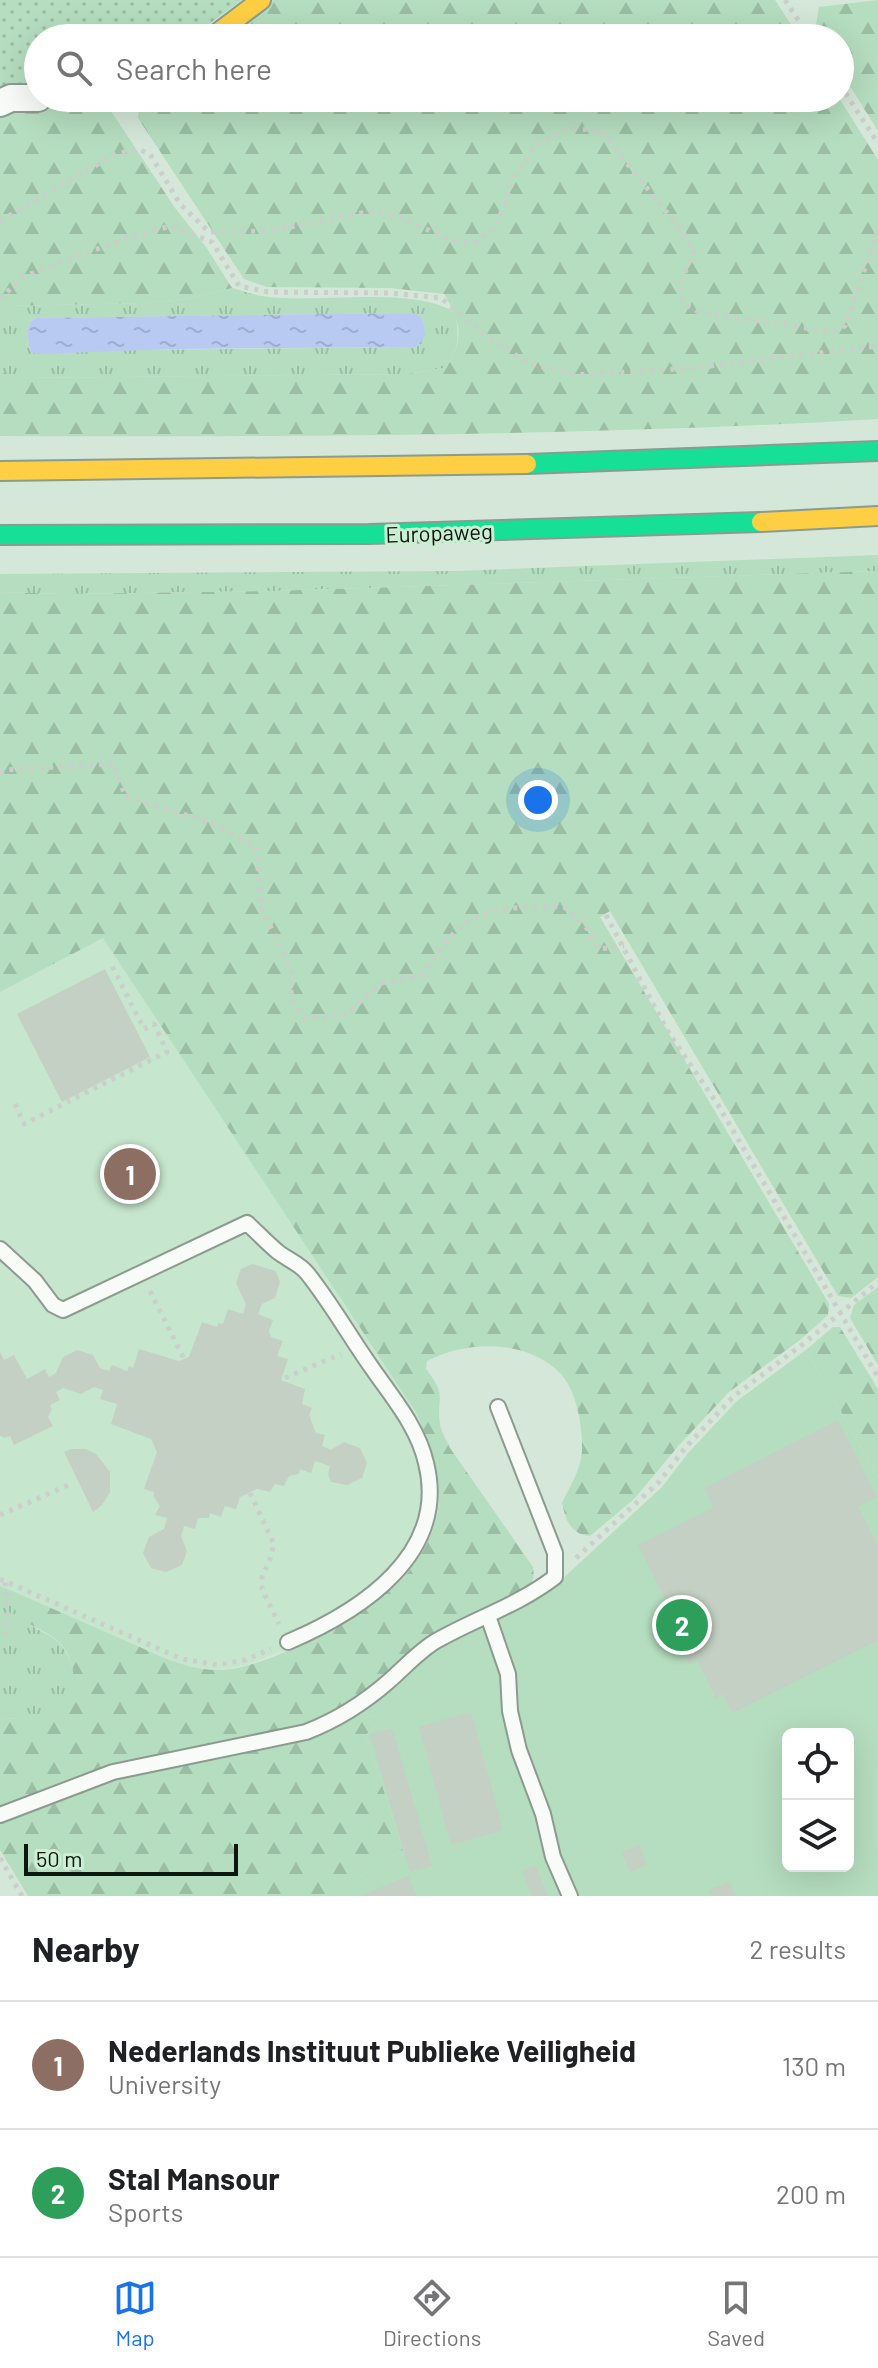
<!DOCTYPE html>
<style>
:root{--surface:#fff;--page:#f2f2f2;--text:#202124;--muted:#757577;--line:#e0e0e0;--accent:#1a73e8}
body{margin:0;font-family:Barlow,sans-serif;background:var(--page);color:var(--text)}
.controls{position:absolute;right:24px;bottom:24px;display:grid;overflow:hidden;border-radius:12px;box-shadow:0 8px 32px #0002}
.controls button{width:72px;height:72px;display:grid;place-items:center;padding:0;border:0;border-bottom:2px solid var(--line);background:var(--surface);color:var(--text);font:40px sans-serif}
.scale{position:absolute;left:24px;bottom:20px;width:214px;box-sizing:border-box;padding-left:8px;border:4px solid #0b180f;border-top:0;font-size:22px;line-height:28px;white-space:nowrap;color:#0b180f;-webkit-text-stroke:6px #ccefd4;paint-order:stroke}
.you{position:absolute;left:538px;top:800px;width:28px;height:28px;margin:-20px;border:6px solid #fff;border-radius:50%;background:#1a73e8;box-shadow:0 0 0 12px #1a73e833}
.badge{display:grid;place-items:center;width:52px;height:52px;border-radius:50%;background:var(--accent);color:#fff;font-size:26px;font-weight:700}
.pin{position:absolute;translate:-50% -50%;border:4px solid #fff;box-shadow:0 2px 8px #0006}
.list{margin:0;padding:0;list-style:none}
h2{display:flex;justify-content:space-between;align-items:center;height:104px;margin:0;padding:0 32px;font-size:34px}
h2 small{font-size:26px;font-weight:400;color:var(--muted)}
.list li{display:grid;grid-template-columns:52px 1fr auto;gap:24px;align-items:center;box-sizing:border-box;height:128px;padding:0 32px;border-top:2px solid var(--line)}
.list b{display:block;font-size:30px;white-space:nowrap}
.list p{margin:0;font-size:26px;white-space:nowrap;color:var(--muted)}
.list em{font-size:26px;font-style:normal;color:var(--muted)}
.icon{flex:none;width:44px;height:44px;fill:none;stroke:currentColor;stroke-width:2;stroke-linecap:round;stroke-linejoin:round}
.map{position:relative;flex:none;width:878px;height:1896px;overflow:hidden}
.search{position:absolute;background:var(--surface);box-shadow:0 8px 32px #0002;left:24px;right:24px;top:24px;height:88px;display:flex;align-items:center;gap:20px;box-sizing:border-box;padding:0 28px;border-radius:44px;color:var(--muted);font-size:30px}
.sheet{height:360px;background:var(--surface)}
nav{display:flex;justify-content:space-around;align-items:center;box-sizing:border-box;height:112px;border-top:2px solid var(--line);background:var(--surface);font-size:22px;color:var(--muted)}
nav a{display:grid;justify-items:center;gap:4px}
nav .on{color:var(--accent)}
.map>svg:first-child{display:block}
</style>
<div class="map">
<svg width="878" height="1896" viewBox="0 0 878 1896">
<defs>
<pattern id="grass-tufts" width="24" height="20" patternUnits="userSpaceOnUse" patternTransform="scale(2)"><rect width="24" height="20" fill="#b5ddbf"/><path d="M3 7l-1-3M5 7V3M7 7l1-3M15 17l-1-3M17 17v-4M19 17l1-3" fill="none" stroke="#9abda3"/></pattern>
<pattern id="forest-firs" width="22" height="20" patternUnits="userSpaceOnUse" patternTransform="scale(2)"><rect width="22" height="20" fill="#b5ddbf"/><path d="M5 1l3.5 6h-7zM16 11l3.5 6h-7z" fill="#9abda3"/></pattern>
<pattern id="park-dots" width="8" height="8" patternUnits="userSpaceOnUse" patternTransform="scale(2)"><rect width="8" height="8" fill="#b5ddbf"/><path d="M2 2h.1M6 6h.1" fill="none" stroke="#9abda3" stroke-width="1.8" stroke-linecap="round"/></pattern>
<pattern id="water-ripples" width="26" height="14" patternUnits="userSpaceOnUse" patternTransform="scale(2)"><rect width="26" height="14" fill="#b8caf2"/><path d="M2 4q2-2 4 0t4 0M15 11q2-2 4 0t4 0" fill="none" stroke="#9dadce"/></pattern>
</defs>
<rect width="100%" height="100%" fill="#d4e7d8"/>
<path fill="#c7e6ce" d="M 103,938 L 380,1355 L 417,1414 L 435,1458 L 439,1491 L 436,1520 L 423,1552 L 403,1578 L 378,1599 L 311,1640 L 246,1665 L 218,1671 L 180,1664 L 0,1586 L 0,992 Z"/>
<path fill="url(#grass-tufts)" fill-rule="evenodd" d="M 232,288 C 244,291 256,296 269,297 C 321,303 410,286 455,312 C 459,335 460,348 445,368 L 408,374 L 20,378 L 0,371 L 0,311 L 8,306 L 145,303 L 185,299 ZM 414,313 L 413,347 L 30,351 L 27,331 L 31,321 L 36,318 Z
M 878,555 L 878,571 L 272,591 L 64,594 L 0,592 L 0,574 L 457,571 Z
M 0,1586 L 19,1594 L 13,1599 C 19,1607 24,1618 31,1625 C 39,1632 51,1634 58,1642 C 85,1672 75,1701 38,1715 C 26,1719 12,1718 0,1719 Z"/>
<path fill="url(#forest-firs)" d="M 273,0 L 775,0 L 800,38 L 223,38 Z
M 878,0 L 878,131 L 840,70 L 840,38 L 820,38 L 815,30 L 819,7 Z
M 147,98 L 839,98 L 878,160 L 878,419 C 586,436 293,437 0,436 L 0,371 L 20,378 L 408,374 L 445,368 C 465,341 461,321 444,294 L 390,288 L 267,287 L 244,279 L 138,118 L 139,105 Z
M 107,105 L 175,208 L 206,247 L 232,288 L 185,299 L 145,303 L 8,306 L 0,311 L 0,111 L 14,106 Z
M 878,571 L 878,1277 L 851,1298 L 838,1296 L 610,911 L 600,917 L 829,1304 L 828,1315 L 800,1340 L 729,1392 L 680,1444 L 634,1499 L 590,1536 C 570,1534 566,1520 562,1503 C 570,1486 581,1470 582,1451 C 583,1428 577,1392 561,1374 C 528,1339 467,1340 427,1361 L 426,1369 C 448,1397 436,1396 440,1424 C 441,1432 447,1441 450,1448 L 533,1567 L 534,1576 L 529,1589 L 427,1638 L 340,1711 L 304,1727 L 110,1768 L 0,1808 L 0,1719 C 25,1718 50,1716 67,1694 C 80,1677 71,1653 56,1639 C 41,1627 12,1622 13,1599 L 19,1594 C 54,1609 89,1625 124,1640 C 154,1653 183,1669 216,1670 C 263,1673 372,1611 404,1577 C 418,1561 431,1540 436,1520 C 446,1482 431,1448 417,1414 L 103,938 L 0,992 L 0,592 L 64,594 L 272,591 Z
M 878,1287 L 878,1365 L 850,1318 L 854,1305 Z
M 833,1327 L 840,1327 L 878,1389 L 878,1478 L 806,1350 Z
M 361,1711 L 377,1717 L 377,1724 L 366,1735 L 403,1850 L 367,1872 L 340,1896 L 28,1896 L 0,1850 L 0,1822 C 69,1790 142,1772 216,1755 C 265,1744 318,1738 361,1711 Z"/>
<path fill="url(#park-dots)" d="M 0,0 L 242,0 L 190,38 L 38,38 L 38,84 L 9,85 L 0,88 Z"/>
<path fill="#b5ddbf" fill-rule="evenodd" d="M 806,1350 L 878,1478 L 878,1896 L 340,1896 L 367,1872 L 403,1850 L 366,1735 L 377,1724 L 377,1717 L 361,1711 L 386,1693 L 437,1648 L 534,1601 L 558,1583 L 662,1487 L 689,1452 L 737,1401 ZM 788,1734 L 848,1734 L 848,1866 L 788,1866 Z"/>
<path fill="url(#water-ripples)" d="M 414,313 L 422,318 L 425,335 L 421,344 L 413,347 L 176,349 L 35,354 L 30,351 L 27,331 L 31,321 L 36,318 Z"/>
<path fill="#c4d0c3" d="M 105,969 L 150,1057 L 62,1102 L 17,1014 Z
M 252,1264 L 276,1271 L 280,1282 L 275,1298 L 262,1304 L 258,1314 L 273,1320 L 269,1331 L 271,1337 L 283,1341 L 277,1356 L 288,1359 L 281,1380 L 305,1389 L 302,1404 L 312,1408 L 309,1415 L 316,1433 L 325,1435 L 322,1446 L 331,1450 L 344,1442 L 360,1448 L 367,1463 L 362,1478 L 347,1485 L 331,1482 L 328,1474 L 330,1466 L 315,1461 L 311,1473 L 300,1469 L 299,1474 L 289,1476 L 284,1486 L 275,1484 L 270,1492 L 257,1489 L 240,1497 L 236,1509 L 225,1506 L 221,1517 L 210,1513 L 209,1518 L 198,1518 L 195,1529 L 184,1526 L 181,1536 L 187,1551 L 182,1565 L 166,1572 L 151,1568 L 143,1553 L 149,1537 L 164,1529 L 167,1518 L 155,1515 L 160,1506 L 154,1497 L 154,1492 L 144,1489 L 157,1452 L 151,1439 L 111,1424 L 117,1404 L 100,1399 L 103,1390 L 94,1387 L 81,1394 L 63,1388 L 56,1392 L 60,1400 L 50,1405 L 52,1409 L 48,1417 L 53,1426 L 14,1445 L 10,1436 L 5,1438 L 0,1436 L 0,1352 L 4,1360 L 14,1355 L 27,1379 L 45,1369 L 49,1377 L 56,1373 L 63,1357 L 77,1350 L 93,1355 L 100,1368 L 109,1371 L 112,1365 L 127,1371 L 129,1366 L 133,1368 L 139,1349 L 179,1361 L 189,1357 L 202,1322 L 217,1327 L 219,1323 L 223,1324 L 228,1309 L 243,1314 L 246,1304 L 236,1283 L 241,1269 Z
M 838,1420 L 877,1497 L 858,1506 L 878,1546 L 878,1640 L 732,1713 L 723,1694 L 716,1698 L 697,1660 L 689,1664 L 679,1644 L 686,1640 L 638,1545 L 714,1507 L 704,1488 Z
M 71,1449 L 86,1449 L 96,1454 L 110,1472 L 110,1492 L 102,1505 L 93,1512 L 64,1452 Z
M 471,1712 L 503,1830 L 451,1845 L 419,1727 Z
M 392,1728 L 432,1866 L 410,1872 L 370,1734 Z
M 639,1845 L 647,1865 L 630,1872 L 622,1852 Z
M 535,1865 L 548,1896 L 532,1896 L 522,1871 Z
M 408,1876 L 417,1896 L 361,1896 Z
M 730,1881 L 736,1896 L 712,1896 L 709,1890 Z"/>
<g fill="none" stroke-linecap="round" stroke-linejoin="round">
<defs>
<path id="lane" d="M 0,1249 L 35,1281 L 53,1305 L 63,1310 L 247,1223 C 257,1232 267,1243 278,1252 C 287,1259 300,1264 307,1273 C 331,1303 350,1337 372,1368 C 392,1397 418,1427 426,1463 C 449,1554 361,1611 288,1642
M 488,1616 L 508,1674 L 510,1711 L 519,1750 L 543,1814 L 553,1857 L 570,1896
M 0,1815 L 113,1772 L 306,1732 C 337,1720 364,1703 389,1681 C 404,1668 419,1651 436,1641 C 476,1618 517,1606 555,1577 L 555,1553 L 498,1407"/>
<path id="street" d="M 0,103 L 11,98 L 38,98"/>
<path id="fast" d="M 527,464 L 878,451
M 0,535 L 369,534 L 761,522"/>
<path id="slow" d="M 211,38 L 261,0
M 0,471 L 527,464
M 761,522 L 878,516"/>
</defs>
<use href="#lane" stroke="#8c9b8f" stroke-width="18"/>
<use href="#street" stroke="#8c9b8f" stroke-width="30"/>
<use href="#fast" stroke="#8c9b8f" stroke-width="22"/>
<use href="#slow" stroke="#8c9b8f" stroke-width="22"/>
<path stroke="#cacfcb" stroke-width="5" stroke-dasharray="4 6" stroke-linecap="butt" d="M 785,0 L 810,38
M 840,85 L 878,143
M 0,221 L 117,153 L 140,150 L 150,154 L 180,204 L 209,232 L 271,231 L 372,211 L 399,217 L 453,241 L 475,242 L 496,226 L 514,178 L 537,144 L 570,128 L 601,131 L 684,234 L 694,251 C 688,267 680,279 679,296 L 688,306 L 699,312 L 833,332 L 845,326 L 878,230
M 0,299 L 22,277 L 130,237 L 171,226 L 212,242 L 239,286 L 268,292 L 390,293 L 441,298 L 491,340 L 527,362 L 572,375 L 694,368 L 878,346
M 0,773 L 6,770 L 114,764 L 125,796 L 209,822 L 256,847 L 262,909 L 292,971 L 291,997 L 303,1017 L 320,1018 L 347,1013 L 382,983 L 421,975 C 433,961 443,944 456,931 C 479,905 533,906 564,907 L 586,927 L 599,949 L 624,946
M 606,915 L 668,1032 L 718,1105 L 878,1377
M 15,1104 L 24,1124 L 167,1052 L 154,1024 L 144,1029 L 112,966
M 150,1291 L 184,1359
M 285,1378 L 341,1354
M 250,1493 L 274,1544 L 270,1559 L 262,1577 L 262,1589 L 279,1624
M 0,1515 L 73,1483
M 576,1558 L 659,1482 L 685,1448 L 734,1396 L 803,1344 L 878,1282
M 0,1579 L 182,1659 L 218,1665 L 245,1660 L 271,1649
M 5,1636 L 8,1614 L 5,1581
M 0,1858 L 22,1896"/>
<use href="#lane" stroke="#f9fbf9" stroke-width="14"/>
<use href="#street" stroke="#f9fbf9" stroke-width="26"/>
<use href="#fast" stroke="#16e098" stroke-width="18"/>
<use href="#slow" stroke="#ffcf43" stroke-width="18"/>
</g>
<g text-anchor="middle" dominant-baseline="central" stroke-width="6" stroke-linejoin="round" paint-order="stroke">
<g font-size="22" fill="#0b180f" stroke="#ccefd4">
<text transform="translate(439 532) rotate(-2)">Europaweg</text>
</g>
</g>
</svg>
<div class="controls">
<button><svg class="icon" aria-label="locate" viewBox="0 0 24 24"><circle cx="12" cy="12" r="6"/><path d="M12 2v4M12 18v4M2 12h4M18 12h4"/></svg></button>
<button><svg class="icon" aria-label="layers" viewBox="0 0 24 24"><path d="M12 4l9 5-9 5-9-5zM3 14l9 5 9-5"/></svg></button>
</div>
<div class="scale">50 m</div>
<div class="you"></div>
<div class="pin badge" style="left:130px;top:1174px;background:#8d6e63">1</div>
<div class="pin badge" style="left:682px;top:1625px;background:#2e9e5b">2</div>
<div class="search"><svg class="icon" aria-label="search" viewBox="0 0 24 24"><circle cx="10" cy="10" r="6"/><path d="M15 15l6 6"/></svg>Search here</div>
</div>
<section class="sheet">
<h2>Nearby<small>2 results</small></h2>
<ul class="list">
<li><span class="badge" style="background:#8d6e63">1</span><div><b>Nederlands Instituut Publieke Veiligheid</b><p>University</p></div><em>130 m</em></li>
<li><span class="badge" style="background:#2e9e5b">2</span><div><b>Stal Mansour</b><p>Sports</p></div><em>200 m</em></li>
</ul>
</section>
<nav>
<a class="on"><svg class="icon" aria-label="map" viewBox="0 0 24 24"><path d="M3 6l6-2 6 2 6-2v14l-6 2-6-2-6 2zM9 4v14M15 6v14"/></svg>Map</a>
<a><svg class="icon" aria-label="directions" viewBox="0 0 24 24"><path d="M12 3l9 9-9 9-9-9zM9 14v-3h6M13 9l2 2-2 2"/></svg>Directions</a>
<a><svg class="icon" aria-label="saved" viewBox="0 0 24 24"><path d="M7 4h10v16l-5-4-5 4z"/></svg>Saved</a>
</nav>
